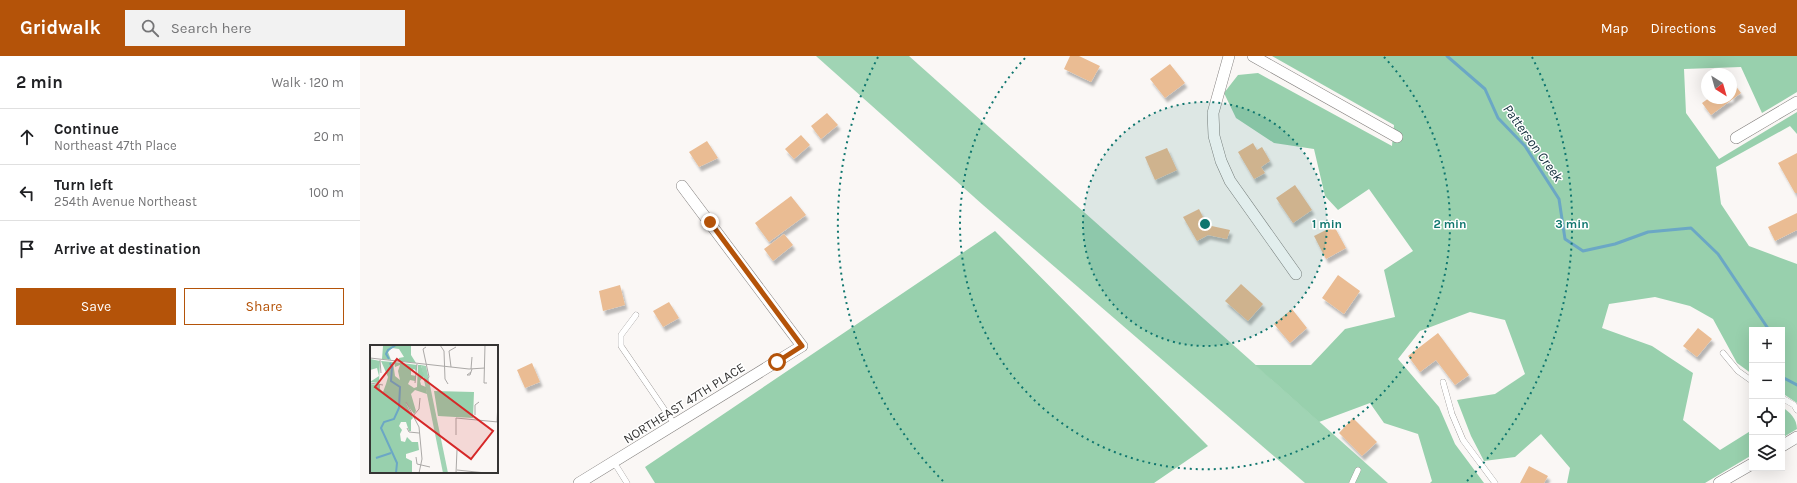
<!DOCTYPE html>
<meta charset="utf-8">
<style>
:root{--surface:#fff;--page:#f2f2f2;--text:#202124;--muted:#757577;--line:#e0e0e0;--accent:#b45309}
body{margin:0;font-family:Karla,sans-serif;background:var(--page);color:var(--text)}
.controls{position:absolute;right:12px;bottom:12px;display:grid;overflow:hidden;border-radius:0px;box-shadow:0 4px 16px #0002}
.controls button{width:36px;height:36px;display:grid;place-items:center;padding:0;border:0;border-bottom:1px solid var(--line);background:var(--surface);color:var(--text);font:20px sans-serif}
.compass{position:absolute;left:1341px;top:12px;width:36px;height:36px;border-radius:50%;background:var(--surface);box-shadow:0 4px 16px #0002;rotate:143deg}
.stop{position:absolute;width:12px;height:12px;margin:-9px;border:3px solid #b45309;border-radius:50%;background:#fff}
.stop.end{background:#b45309;border-color:#fff;box-shadow:0 1px 4px #0008}
.list{margin:0;padding:0;list-style:none}
h2{display:flex;justify-content:space-between;align-items:center;height:52px;margin:0;padding:0 16px;font-size:17px}
h2 small{font-size:13px;font-weight:400;color:var(--muted)}
.list li{display:grid;grid-template-columns:26px 1fr auto;gap:12px;align-items:center;box-sizing:border-box;height:56px;padding:0 16px;border-top:1px solid var(--line)}
.list b{display:block;font-size:15px;white-space:nowrap}
.list p{margin:0;font-size:13px;white-space:nowrap;color:var(--muted)}
.list em{font-size:13px;font-style:normal;color:var(--muted)}
.actions{display:flex;gap:8px;padding:12px 16px}
.actions a{flex:1;padding:9px 0;border:1px solid var(--accent);border-radius:0px;text-align:center;font-size:14px;color:var(--accent)}
.actions .main{background:var(--accent);color:#fff}
.icon{flex:none;width:22px;height:22px;fill:none;stroke:currentColor;stroke-width:2;stroke-linecap:round;stroke-linejoin:round}
.map{position:relative;flex:none;width:1437px;height:427px;overflow:hidden}
header{display:flex;align-items:center;gap:24px;box-sizing:border-box;height:56px;padding:0 20px;background:var(--accent);color:#fff}
header strong{font-size:19px}
nav{display:flex;gap:22px;margin-inline-start:auto;font-size:14px}
.search{width:280px;height:36px;background:var(--page);display:flex;align-items:center;gap:10px;box-sizing:border-box;padding:0 14px;border-radius:0px;color:var(--muted);font-size:15px}
main{display:flex}
aside{flex:1;background:var(--surface)}
.map>svg:first-child{display:block}
</style>
<header>
<strong>Gridwalk</strong>
<div class="search"><svg class="icon" aria-label="search" viewBox="0 0 24 24"><circle cx="10" cy="10" r="6"/><path d="M15 15l6 6"/></svg>Search here</div>
<nav><a>Map</a><a>Directions</a><a>Saved</a></nav>
</header>
<main>
<aside>
<h2>2 min<small>Walk · 120 m</small></h2>
<ul class="list">
<li><svg class="icon" aria-label="ahead" viewBox="0 0 24 24"><path d="M12 20V5M6 11l6-6 6 6"/></svg><div><b>Continue</b><p>Northeast 47th Place</p></div><em>20 m</em></li>
<li><svg class="icon" aria-label="left" viewBox="0 0 24 24"><path d="M17 20v-9H6M10 6l-5 5 5 5"/></svg><div><b>Turn left</b><p>254th Avenue Northeast</p></div><em>100 m</em></li>
<li><svg class="icon" aria-label="arrive" viewBox="0 0 24 24"><path d="M6 21V4h12l-3 4 3 4H6"/></svg><div><b>Arrive at destination</b></div></li>
</ul>
<div class="actions"><a class="main">Save</a><a>Share</a></div>
</aside>
<div class="map">
<svg width="1437" height="427" viewBox="0 0 1437 427">
<defs>
<filter id="shadow"><feDropShadow dx="2.5" dy="4.5" stdDeviation="1" flood-color="#0004"/></filter>
</defs>
<rect width="100%" height="100%" fill="#faf7f5"/>
<path fill="#a0d4b4" d="M 456,0 L 549,0 L 1028,427 L 945,427 L 623,149 Z"/>
<path fill="#98d0ad" d="M 912,0 L 1437,0 L 1437,36 L 1402,57 L 1381,11 L 1324,13 L 1326,57 L 1359,103 L 1437,56 L 1437,78 L 1430,70 L 1356,111 L 1361,148 L 1389,190 L 1437,208 L 1437,347 L 1422,337 L 1422,274 L 1392,274 L 1392,318 L 1377,307 L 1353,263 L 1330,250 L 1295,241 L 1249,248 L 1242,272 L 1292,290 L 1333,317 L 1323,364 L 1360,394 L 1392,374 L 1392,399 L 1345,427 L 1207,427 L 1210,412 L 1181,378 L 1155,401 L 1124,405 L 1111,380 L 1097,344 L 1135,338 L 1165,318 L 1145,264 L 1110,256 L 1060,275 L 1038,303 L 1079,351 L 1095,388 L 1124,427 L 1070,427 L 1072,425 L 1058,378 L 1024,367 L 1010,347 L 959,366 L 895,309 L 951,309 L 985,273 L 1035,261 L 1024,214 L 1053,195 L 1009,133 L 978,154 L 965,140 L 954,93 L 914,87 L 876,62 L 864,37 L 878,19 L 898,17 L 1032,90 L 1034,69 Z
M 635,175 L 848,390 L 794,427 L 295,427 L 285,411 Z
M 1422,351 C 1430,356 1437,363 1437,373 L 1422,382 Z"/>
<g fill="none" stroke-linecap="round" stroke-linejoin="round">
<path stroke="#6ba7c5" stroke-width="3" d="M 1087,0 L 1125,33 L 1138,62 L 1165,90 L 1199,143 L 1205,183 L 1223,195 L 1255,188 L 1288,176 L 1331,172 L 1358,198 L 1409,274
M 1422,321 L 1437,329"/>
</g>
<path fill="#eabc93" filter="url(#shadow)" d="M 710,0 L 719,0 L 740,10 L 731,26 L 704,13 Z
M 810,8 L 825,27 L 805,42 L 790,23 Z
M 1372,25 L 1381,37 L 1351,59 L 1342,47 L 1349,42 L 1371,42 Z
M 467,57 L 478,69 L 461,83 L 451,70 Z
M 441,79 L 450,89 L 434,103 L 425,93 Z
M 347,85 L 358,102 L 339,111 L 329,96 Z
M 893,87 L 897,94 L 902,91 L 910,105 L 901,111 L 905,117 L 894,123 L 878,96 Z
M 807,92 L 817,114 L 795,124 L 785,101 Z
M 1437,97 L 1437,137 L 1435,137 L 1418,107 Z
M 935,129 L 952,154 L 933,167 L 916,142 Z
M 431,140 L 446,159 L 409,186 L 395,167 Z
M 839,153 L 847,169 L 870,174 L 867,183 L 848,179 L 837,185 L 823,161 Z
M 1437,157 L 1437,174 L 1415,185 L 1408,171 Z
M 974,170 L 986,192 L 966,203 L 954,180 Z
M 424,178 L 433,189 L 413,205 L 404,193 Z
M 978,219 L 1000,235 L 984,258 L 962,242 Z
M 881,228 L 903,248 L 888,265 L 865,245 Z
M 260,229 L 265,249 L 243,255 L 239,235 Z
M 309,246 L 319,262 L 303,271 L 293,255 Z
M 932,253 L 947,272 L 930,287 L 914,268 Z
M 1338,272 L 1352,283 L 1337,301 L 1323,290 Z
M 1078,277 L 1109,319 L 1095,329 L 1076,304 L 1060,316 L 1048,300 Z
M 172,307 L 180,326 L 165,332 L 157,314 Z
M 993,362 L 1017,386 L 1002,400 L 979,377 Z
M 1169,410 L 1188,420 L 1184,427 L 1160,427 Z"/>
<g fill="none" stroke-linecap="round" stroke-linejoin="round">
<defs>
<path id="lane" d="M 276,259 L 261,279 L 261,290 L 315,369
M 1363,297 L 1378,315 L 1392,325
M 1083,326 L 1092,358 L 1103,384 L 1135,427
M 1422,342 L 1434,349 L 1437,354
M 252,408 L 257,411 L 267,427
M 992,427 L 998,414"/>
<path id="street" d="M 869,0 L 853,57 L 854,80 L 861,105 L 870,125 L 936,218
M 893,0 L 1037,81
M 1376,82 L 1437,46
M 1422,390 L 1437,381
M 219,427 L 442,290 L 322,130
M 1359,427 L 1392,408"/>
</defs>
<use href="#lane" stroke="#827f7d" stroke-width="6"/>
<use href="#street" stroke="#827f7d" stroke-width="12"/>
<use href="#lane" stroke="#fff" stroke-width="5.5"/>
<use href="#street" stroke="#fff" stroke-width="11"/>
</g>
<g fill="none" stroke-linecap="round" stroke-linejoin="round">
<path stroke="#b45309" stroke-width="5" d="M 350,166 L 442,290 L 417,306"/>
</g>
<circle cx="845" cy="168" r="122" fill="#0f766e" fill-opacity=".12"/>
<g fill="none" stroke="#0f766e" stroke-width="2" stroke-dasharray="2 4">
<circle cx="845" cy="168" r="122"/>
<path d="M1024 1A245 245 0 1 1 666 1"/>
<path d="M583 425A367 367 0 0 1 518 1M1172 1A367 367 0 0 1 1107 425"/>
</g>
<g text-anchor="middle" dominant-baseline="central" stroke-width="3" stroke-linejoin="round" paint-order="stroke">
<g font-size="13" fill="#353433" stroke="#fff">
<text transform="translate(324 347) rotate(-32)">NORTHEAST 47TH PLACE</text>
</g>
<g font-size="14" font-style="italic" fill="#112e3b" stroke="#fff">
<text transform="translate(1173 87) rotate(54)">Patterson Creek</text>
</g>
</g>
<g transform="translate(10 289)">
<rect width="128" height="128" fill="#faf7f5"/>
<path d="M 51,20 L 56,21 L 78,128 L 73,128 Z" fill="#a0d4b4"/>
<path d="M 10,0 L 41,0 L 41,10 L 46,18 L 29,16 L 29,13 L 34,12 L 29,4 L 22,3 L 18,7 L 21,15 L 12,14 L 13,1 ZM 0,14 L 10,16 L 9,38 L 16,39 L 18,32 L 11,16 L 23,17 L 25,31 L 30,35 L 28,26 L 30,20 L 25,22 L 24,17 L 47,20 L 46,26 L 44,24 L 41,26 L 41,30 L 46,31 L 45,36 L 40,35 L 38,39 L 44,43 L 47,42 L 48,20 L 51,20 L 54,31 L 50,36 L 51,40 L 56,42 L 57,49 L 45,45 L 41,49 L 46,66 L 44,69 L 36,58 L 43,73 L 41,75 L 41,86 L 39,86 L 36,77 L 31,77 L 29,81 L 32,85 L 30,89 L 31,96 L 35,97 L 37,92 L 42,97 L 48,97 L 49,105 L 36,109 L 36,113 L 42,116 L 42,128 L 0,128 L 0,39 L 10,40 L 10,44 L 13,47 L 16,39 L 0,37 L 9,31 L 7,23 L 0,25 ZM 64,46 L 104,47 L 103,73 L 68,71 Z" fill="#98d0ad"/>
<path fill="none" stroke="#6ba7c5" stroke-width="2" d="M 19,14 L 16,9 L 18,5 L 26,0M 20,18 L 22,22 L 21,36 L 30,42 L 29,63 L 24,74 L 14,77 L 11,83 L 27,118 L 26,128M 6,113 L 21,108"/>
<path fill="none" stroke="#aba9a7" stroke-width="1" d="M 70,0 L 74,6 L 75,34 L 78,39M 115,0 L 114,38 L 117,38M 0,13 L 99,24 L 115,23M 10,15 L 11,28M 81,22 L 79,6 L 86,2M 101,24 L 102,12M 101,27 L 97,30 L 100,30 L 102,24M 55,37 L 59,32 L 53,4 L 56,2M 0,38 L 13,40M 45,38 L 47,19M 36,57 L 49,82 L 52,114 L 49,128M 105,70 L 105,60 L 109,57M 43,71 L 49,64 L 50,53M 127,77 L 128,57M 37,83 L 39,87 L 49,88M 86,90 L 86,73 L 128,77M 46,112 L 47,119 L 60,122M 87,125 L 116,128M 86,128 L 87,105"/>
<path fill="#d62828" fill-opacity="0.15" stroke="#d62828" stroke-width="2" d="M 27,14 L 123,86 L 101,114 L 5,42 Z"/>
<rect width="128" height="128" fill="none" stroke="#353433" stroke-width="2"/>
</g>
<circle cx="845" cy="168" r="6" fill="#0f766e" stroke="#fff" stroke-width="2"/>
<g font-size="12" text-anchor="middle" font-weight="bold" fill="#0f766e" stroke="#fff" stroke-width="3" stroke-linejoin="round" paint-order="stroke">
<text x="967" y="172">1 min</text>
<text x="1090" y="172">2 min</text>
<text x="1212" y="172">3 min</text>
</g>
</svg>
<div class="controls">
<button>+</button>
<button>−</button>
<button><svg class="icon" aria-label="locate" viewBox="0 0 24 24"><circle cx="12" cy="12" r="6"/><path d="M12 2v4M12 18v4M2 12h4M18 12h4"/></svg></button>
<button><svg class="icon" aria-label="layers" viewBox="0 0 24 24"><path d="M12 4l9 5-9 5-9-5zM3 14l9 5 9-5"/></svg></button>
</div>
<svg class="compass" viewBox="-18 -18 36 36"><path d="M0-13l5 13h-10z" fill="#e53935"/><path d="M0 13l5-13h-10z" fill="#757577"/></svg>
<div class="stop" style="left:417px;top:306px"></div>
<div class="stop end" style="left:350px;top:166px"></div>
</div>
</main>
